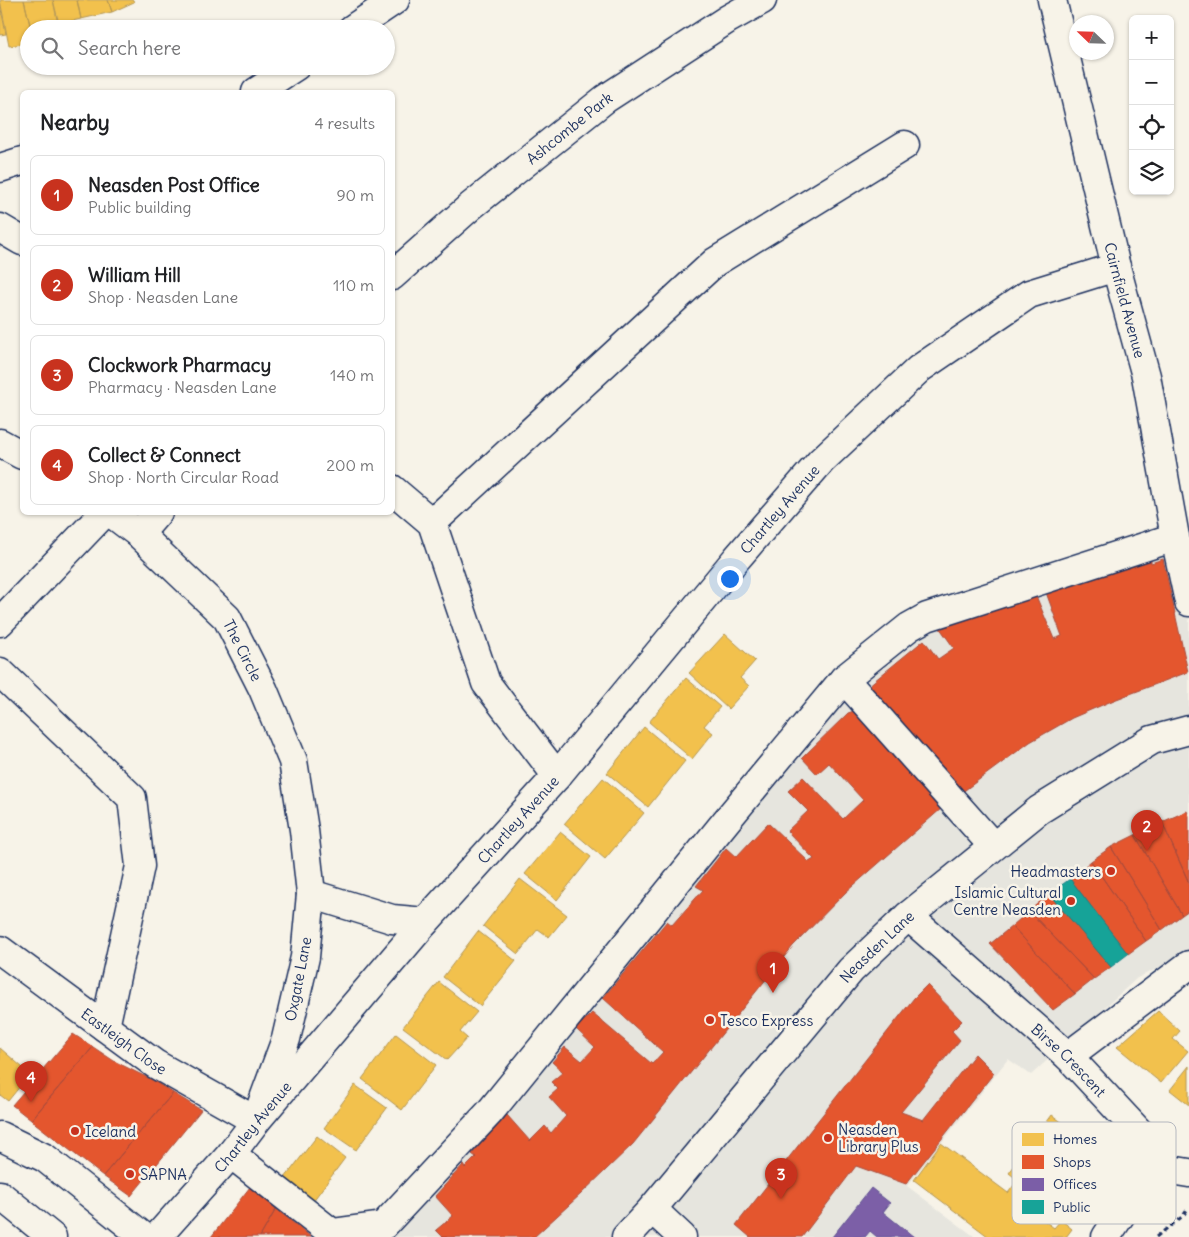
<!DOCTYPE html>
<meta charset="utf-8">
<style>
:root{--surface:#fff;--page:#f6f6f6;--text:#202124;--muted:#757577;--line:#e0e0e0;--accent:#c8321e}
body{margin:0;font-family:Delius,sans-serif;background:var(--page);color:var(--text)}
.controls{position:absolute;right:15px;top:15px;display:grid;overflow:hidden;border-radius:8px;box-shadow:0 1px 4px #0004}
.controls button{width:45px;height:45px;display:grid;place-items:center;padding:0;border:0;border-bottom:1px solid var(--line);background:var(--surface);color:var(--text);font:25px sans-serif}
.compass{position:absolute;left:1069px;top:15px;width:45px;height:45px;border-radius:50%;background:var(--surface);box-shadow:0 1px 4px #0004;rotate:293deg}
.you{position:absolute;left:729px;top:578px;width:18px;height:18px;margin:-12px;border:4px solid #fff;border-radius:50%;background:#1a73e8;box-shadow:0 0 0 8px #1a73e833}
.badge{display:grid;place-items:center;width:32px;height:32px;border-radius:50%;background:var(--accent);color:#fff;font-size:16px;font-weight:700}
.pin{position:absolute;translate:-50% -41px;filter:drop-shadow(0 1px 2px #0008)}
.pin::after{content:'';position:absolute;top:26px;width:18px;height:15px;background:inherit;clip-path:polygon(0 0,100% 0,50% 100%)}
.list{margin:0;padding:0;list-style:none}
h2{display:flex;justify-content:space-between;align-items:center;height:65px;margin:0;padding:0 20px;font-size:21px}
h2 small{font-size:16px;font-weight:400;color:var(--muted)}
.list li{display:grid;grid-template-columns:32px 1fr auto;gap:15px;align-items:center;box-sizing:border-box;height:80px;margin:0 10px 10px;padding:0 10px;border:1px solid var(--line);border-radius:8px}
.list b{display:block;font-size:19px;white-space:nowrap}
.list p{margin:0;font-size:16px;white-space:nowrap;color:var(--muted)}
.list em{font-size:16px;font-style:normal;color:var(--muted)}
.icon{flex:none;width:28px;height:28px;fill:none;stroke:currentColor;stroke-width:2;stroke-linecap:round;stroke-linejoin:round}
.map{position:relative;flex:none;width:1189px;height:1237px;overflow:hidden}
.search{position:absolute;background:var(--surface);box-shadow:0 1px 4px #0004;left:20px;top:20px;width:375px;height:55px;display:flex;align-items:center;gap:12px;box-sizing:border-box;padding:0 18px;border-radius:28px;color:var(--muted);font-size:19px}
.panel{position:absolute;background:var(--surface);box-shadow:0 1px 4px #0004;left:20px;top:90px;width:375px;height:425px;border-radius:8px}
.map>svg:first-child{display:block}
</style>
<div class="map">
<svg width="1189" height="1237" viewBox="0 0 1189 1237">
<rect width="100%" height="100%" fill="#f7f3e8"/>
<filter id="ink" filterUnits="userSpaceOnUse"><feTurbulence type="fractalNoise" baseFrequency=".02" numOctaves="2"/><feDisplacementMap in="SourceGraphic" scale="10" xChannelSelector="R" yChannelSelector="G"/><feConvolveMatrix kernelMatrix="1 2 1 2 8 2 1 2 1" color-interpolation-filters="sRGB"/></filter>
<g filter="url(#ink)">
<path fill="#e6e5de" d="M 1169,545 L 1189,603 L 1189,954 L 1137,978 L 1031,1075 L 1008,1059 L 907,1186 L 975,1237 L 382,1237 L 844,684 L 913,631 Z"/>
<path fill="#f2c14e" stroke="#b29553" d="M 0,0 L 24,0 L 31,29 L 29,29 L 29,43 L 9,46 Z
M 24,0 L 53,0 L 59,29 L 31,29 Z
M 53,0 L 77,0 L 81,19 L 59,24 Z
M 77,0 L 108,0 L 112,12 L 81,19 Z
M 108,0 L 133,0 L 134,2 L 112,12 Z
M 0,4 L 6,34 L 0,35 Z
M 725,634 L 755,661 L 740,678 L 749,686 L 728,709 L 689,673 Z
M 686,678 L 720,707 L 704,726 L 713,733 L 692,759 L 649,722 Z
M 644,727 L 685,761 L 648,807 L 607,773 Z
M 603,778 L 644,813 L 605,859 L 564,824 Z
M 560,832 L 591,857 L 557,900 L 525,874 Z
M 520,879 L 567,915 L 549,937 L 538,929 L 518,954 L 483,926 Z
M 478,931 L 516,961 L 480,1006 L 443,977 Z
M 439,982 L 477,1012 L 460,1032 L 467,1038 L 447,1060 L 403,1027 Z
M 1158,1011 L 1180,1031 L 1173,1039 L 1188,1051 L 1161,1083 L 1117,1047 Z
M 396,1034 L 436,1065 L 402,1110 L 362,1079 Z
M 0,1048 L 30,1074 L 8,1101 L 0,1095 Z
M 1189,1066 L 1189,1105 L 1170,1090 Z
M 355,1085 L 387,1108 L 356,1150 L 324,1128 Z
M 1052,1115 L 1087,1141 L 1043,1200 L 1027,1188 L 1018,1201 L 1054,1228 L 1061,1220 L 1072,1229 L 1066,1237 L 989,1237 L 914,1180 L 941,1143 L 1008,1193 L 1018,1180 L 1009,1173 Z
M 317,1136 L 345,1158 L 313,1201 L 285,1178 Z"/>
<path fill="#e4572e" stroke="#a84b3c" d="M 1151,557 L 1151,563 L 1163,559 L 1188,672 L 1114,700 L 1072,718 L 1030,742 L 961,793 L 868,686 L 924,640 L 938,659 L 954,648 L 937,624 L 1034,591 L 1054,639 L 1062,636 L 1044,587 Z
M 854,711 L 860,715 L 942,808 L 846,892 L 793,946 L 633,1144 L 581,1194 L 534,1237 L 443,1237 L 436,1230 L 453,1216 L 435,1196 L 463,1165 L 465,1168 L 476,1157 L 472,1154 L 507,1115 L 530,1141 L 545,1126 L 551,1133 L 566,1116 L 549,1097 L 558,1089 L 551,1082 L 563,1072 L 552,1062 L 565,1047 L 582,1061 L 595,1047 L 576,1029 L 592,1013 L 652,1064 L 663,1052 L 603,998 L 667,921 L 672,925 L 703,890 L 696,886 L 726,848 L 736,857 L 768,823 L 809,862 L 814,859 L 787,831 L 808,811 L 788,791 L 803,777 L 843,819 L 863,800 L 829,763 L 817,774 L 802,758 L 848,713 Z
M 1187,811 L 1189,816 L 1189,883 L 1162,822 Z
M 1162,822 L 1189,883 L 1189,910 L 1182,915 L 1135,835 Z
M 1135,835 L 1182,915 L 1162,930 L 1111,847 Z
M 1111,847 L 1162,930 L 1146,941 L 1091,861 Z
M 1091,861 L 1146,941 L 1128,954 L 1070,879 Z
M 1049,894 L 1111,967 L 1094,979 L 1029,911 Z
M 1029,911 L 1094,979 L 1075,994 L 1012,926 Z
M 1012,926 L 1075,994 L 1053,1010 L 990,944 Z
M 927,985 L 962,1021 L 952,1031 L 960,1040 L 901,1112 L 923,1120 L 975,1054 L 994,1073 L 906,1184 L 856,1166 L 802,1237 L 750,1237 L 736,1225 L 914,998 Z
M 73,1034 L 93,1047 L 31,1120 L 12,1105 Z
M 93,1047 L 114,1061 L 152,1080 L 173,1093 L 103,1176 L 31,1120 Z
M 173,1093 L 201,1110 L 131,1196 L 103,1176 Z
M 250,1187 L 276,1209 L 260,1237 L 211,1237 Z
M 276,1209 L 311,1237 L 260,1237 Z"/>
<path fill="#7b5ea7" stroke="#5e5091" d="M 871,1188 L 890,1203 L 883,1212 L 914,1237 L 877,1237 L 870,1231 L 865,1237 L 832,1237 Z"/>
<path fill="#17a398" stroke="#188087" d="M 1070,879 L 1128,954 L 1111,967 L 1049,894 Z"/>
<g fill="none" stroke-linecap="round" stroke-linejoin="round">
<defs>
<g id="minor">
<path id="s1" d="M 1052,0 L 1116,267 L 1146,376 L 1175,537 L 1189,602"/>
<path d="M 352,29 L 395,0"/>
<path d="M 256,92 L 296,66"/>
<path d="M 0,168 L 22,161"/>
<path d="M 0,228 L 22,241"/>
<path id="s2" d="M 392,276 L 471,206 L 605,99 L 728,19 L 762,0"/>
<path d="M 0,443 L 22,455"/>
<path d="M 392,489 L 432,523 L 486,683 L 557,776"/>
<path id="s3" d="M 110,512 L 139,534 L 227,618 L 263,689 L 293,761 L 304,830 L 311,894 L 305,957 L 286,1039 L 262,1104"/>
<path d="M 432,523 L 715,262 L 905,145"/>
<path d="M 139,534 L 158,512"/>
<path d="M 0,622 L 105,512"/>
<path d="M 0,672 L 132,798 L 140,866 L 105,1027"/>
<path d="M 844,679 L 909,627 L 927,617 L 1175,537"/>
<path d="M 311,894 L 392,919 L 425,922"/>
<path id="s4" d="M 908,916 L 1068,1056 L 1139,1132 L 1146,1166 L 1142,1183 L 1106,1237"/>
<path id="s5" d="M 0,950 L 155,1064 L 256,1121"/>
<path d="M 1068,1056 L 1189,965"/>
<path d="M 231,1154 L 332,1233 L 383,1226 L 489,1113 L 731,815 L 844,679 L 993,846"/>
<path d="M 1146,1166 L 1189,1173"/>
<path d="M 652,1209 L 682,1237"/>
<path id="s6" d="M 157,1237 L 231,1154 L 256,1121 L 425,922 L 557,776 L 737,558 L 821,461 L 919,369 L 1029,294 L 1116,267"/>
<path id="s7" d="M 626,1237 L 652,1209 L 851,970 L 908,916 L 1039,810 L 1152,740 L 1189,730"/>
</g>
<path id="highway" d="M 0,1136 L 45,1158 L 144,1237
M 0,1195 L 52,1237"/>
</defs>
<use href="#minor" stroke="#1b2f5e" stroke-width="31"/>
<use href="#highway" stroke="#1b2f5e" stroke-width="31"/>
<path stroke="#1b2f5e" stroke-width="3" stroke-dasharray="5 4" stroke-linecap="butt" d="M 1156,1237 L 1183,1216 L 1189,1207"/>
<use href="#minor" stroke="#f7f3e8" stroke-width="28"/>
<use href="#highway" stroke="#f7f3e8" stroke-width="28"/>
</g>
</g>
<g fill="#c8321e" stroke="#f7f3e8" stroke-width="2">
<circle cx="1111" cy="871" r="5"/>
<circle cx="1071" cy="901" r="5"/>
<circle cx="710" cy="1020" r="5"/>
<circle cx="75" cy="1131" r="5"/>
<circle cx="828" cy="1138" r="5"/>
<circle cx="130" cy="1174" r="5"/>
</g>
<g text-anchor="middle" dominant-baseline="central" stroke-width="5" stroke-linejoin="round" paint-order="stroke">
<g font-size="15" fill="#1b2f5e" stroke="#f7f3e8">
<text stroke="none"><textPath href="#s2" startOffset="231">Ashcombe Park</textPath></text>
<text stroke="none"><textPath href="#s1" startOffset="309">Cairnfield Avenue</textPath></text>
<text stroke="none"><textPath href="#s6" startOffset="958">Chartley Avenue</textPath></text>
<text stroke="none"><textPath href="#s3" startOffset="194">The Circle</textPath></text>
<text stroke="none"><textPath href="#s6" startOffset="552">Chartley Avenue</textPath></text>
<text stroke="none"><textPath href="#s7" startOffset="384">Neasden Lane</textPath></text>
<text transform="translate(298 979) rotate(-79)">Oxgate Lane</text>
<text stroke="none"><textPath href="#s5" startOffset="154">Eastleigh Close</textPath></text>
<text stroke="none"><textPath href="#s4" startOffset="216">Birse Crescent</textPath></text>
<text stroke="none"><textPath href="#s6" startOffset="146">Chartley Avenue</textPath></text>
</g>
<g font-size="15" fill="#1b2f5e" stroke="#f7f3e8" text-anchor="start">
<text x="1101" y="871" text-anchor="end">Headmasters</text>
<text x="1061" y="892" text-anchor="end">Islamic Cultural<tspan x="1061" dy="17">Centre Neasden</tspan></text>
<text x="720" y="1020">Tesco Express</text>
<text x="838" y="1129">Neasden<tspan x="838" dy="17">Library Plus</tspan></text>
<text x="85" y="1131">Iceland</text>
<text x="140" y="1174">SAPNA</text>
</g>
</g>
<rect x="1012" y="1122" width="164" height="102" rx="8" fill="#f7f3e8" stroke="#b5b8bf" stroke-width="1"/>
<rect x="1022" y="1133" width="22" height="13" fill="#f2c14e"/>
<rect x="1022" y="1155" width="22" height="14" fill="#e4572e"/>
<rect x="1022" y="1178" width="22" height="13" fill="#7b5ea7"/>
<rect x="1022" y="1200" width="22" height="14" fill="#17a398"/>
<g font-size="14" fill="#1b2f5e">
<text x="1053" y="1144">Homes</text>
<text x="1053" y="1167">Shops</text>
<text x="1053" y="1189">Offices</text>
<text x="1053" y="1212">Public</text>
</g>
</svg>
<div class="controls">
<button>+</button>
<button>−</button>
<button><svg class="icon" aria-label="locate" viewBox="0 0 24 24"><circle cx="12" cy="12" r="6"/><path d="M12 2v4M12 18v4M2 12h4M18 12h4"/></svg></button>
<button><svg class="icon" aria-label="layers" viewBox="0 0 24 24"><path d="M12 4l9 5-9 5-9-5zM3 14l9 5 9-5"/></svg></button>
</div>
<svg class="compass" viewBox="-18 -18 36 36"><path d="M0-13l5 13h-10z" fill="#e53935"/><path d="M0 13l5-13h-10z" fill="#757577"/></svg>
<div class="you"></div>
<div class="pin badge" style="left:773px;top:993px">1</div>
<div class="pin badge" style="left:1147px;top:851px">2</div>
<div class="pin badge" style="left:781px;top:1199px">3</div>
<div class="pin badge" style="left:31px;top:1102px">4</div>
<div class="search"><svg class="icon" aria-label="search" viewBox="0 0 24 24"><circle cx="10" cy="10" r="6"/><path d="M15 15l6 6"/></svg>Search here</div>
<section class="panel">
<h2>Nearby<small>4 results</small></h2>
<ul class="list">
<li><span class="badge">1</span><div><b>Neasden Post Office</b><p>Public building</p></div><em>90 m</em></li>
<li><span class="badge">2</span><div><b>William Hill</b><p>Shop · Neasden Lane</p></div><em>110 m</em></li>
<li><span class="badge">3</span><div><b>Clockwork Pharmacy</b><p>Pharmacy · Neasden Lane</p></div><em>140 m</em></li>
<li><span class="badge">4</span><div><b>Collect &amp; Connect</b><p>Shop · North Circular Road</p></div><em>200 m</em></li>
</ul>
</section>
</div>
